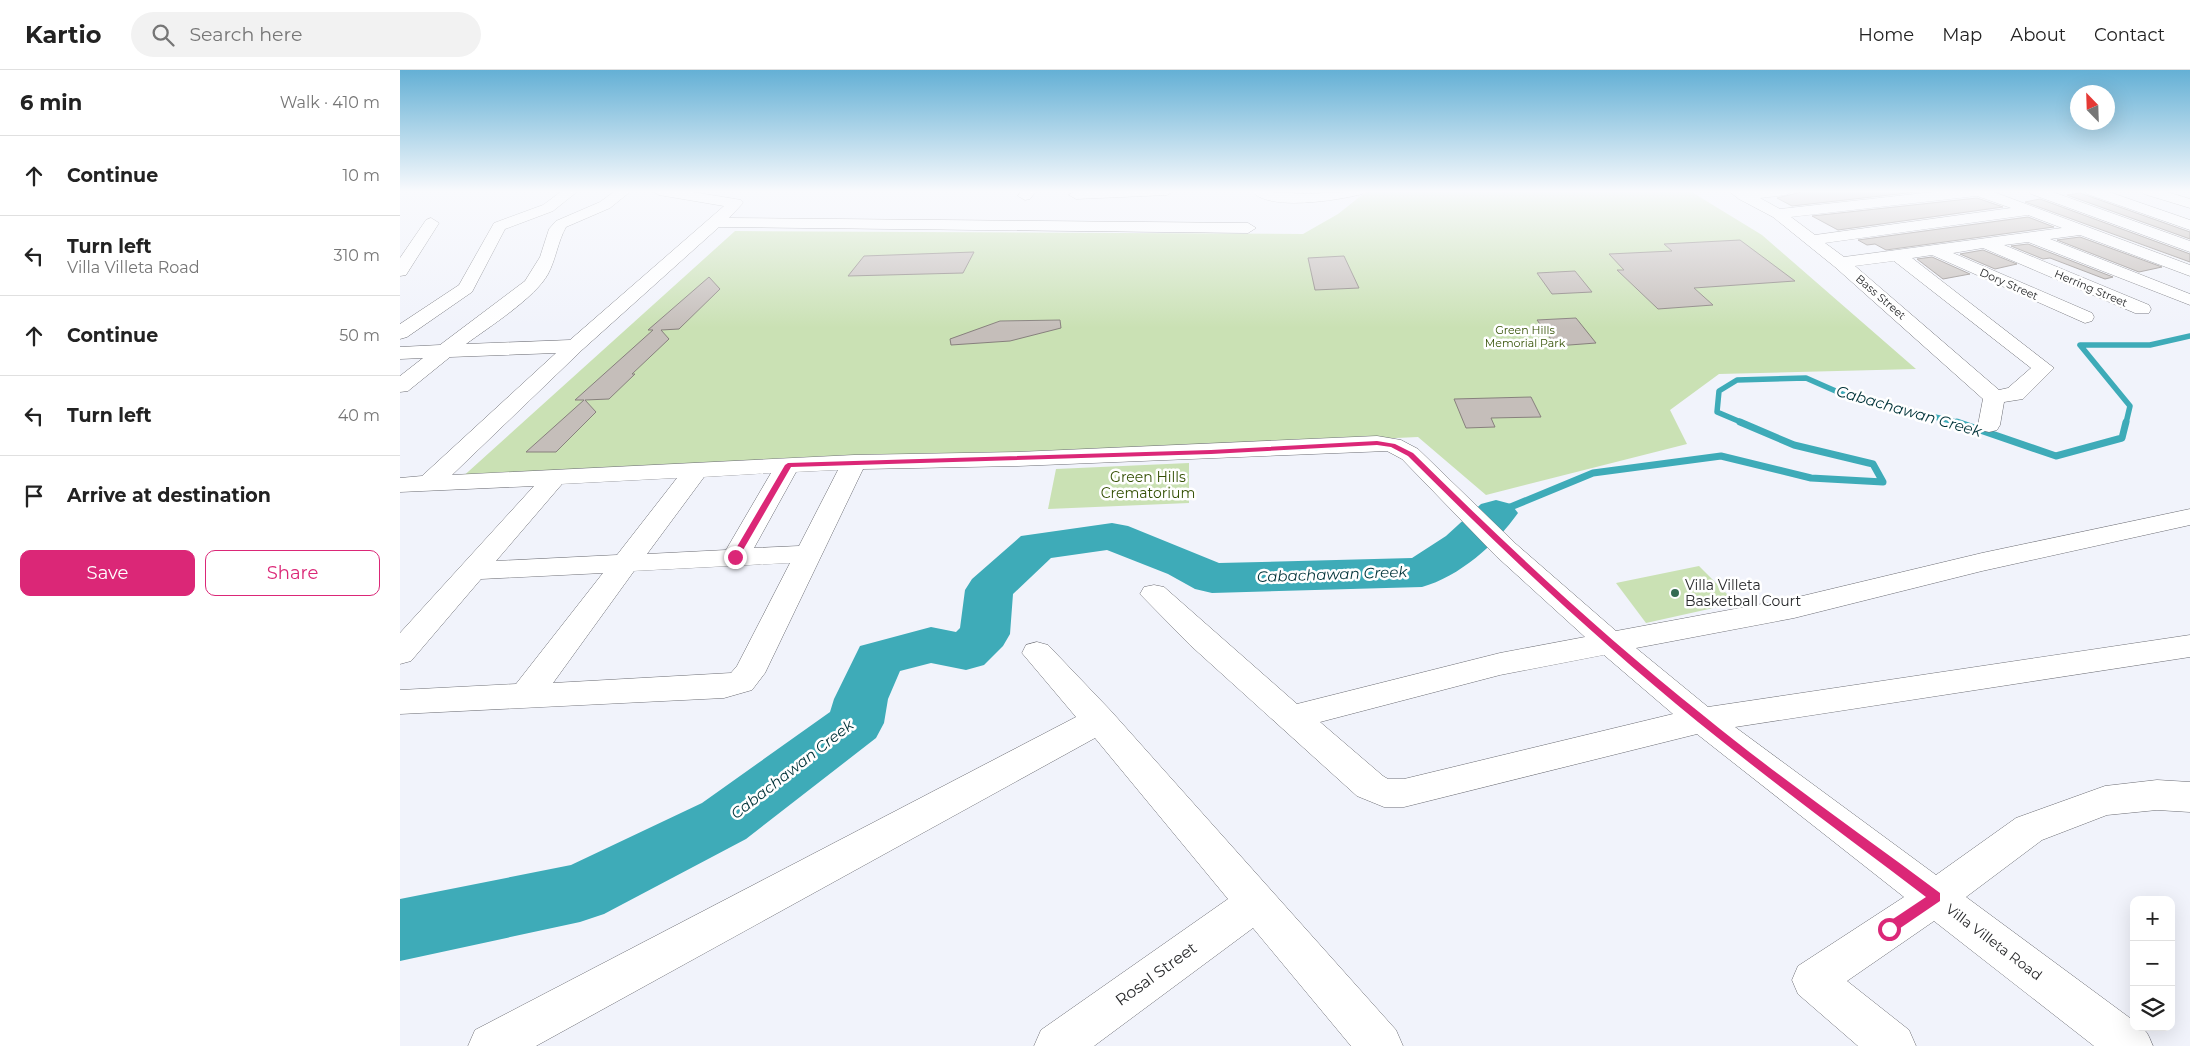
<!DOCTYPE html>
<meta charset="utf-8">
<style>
:root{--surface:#fff;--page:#f2f2f2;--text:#222;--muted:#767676;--line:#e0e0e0;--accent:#db2777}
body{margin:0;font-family:Montserrat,sans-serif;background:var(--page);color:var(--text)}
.controls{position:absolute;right:15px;bottom:15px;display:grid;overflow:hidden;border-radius:10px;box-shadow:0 5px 20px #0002}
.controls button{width:45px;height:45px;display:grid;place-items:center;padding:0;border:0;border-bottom:1px solid var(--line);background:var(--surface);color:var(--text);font:25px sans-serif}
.compass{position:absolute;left:1670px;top:15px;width:45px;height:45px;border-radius:50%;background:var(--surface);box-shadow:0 5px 20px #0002;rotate:337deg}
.stop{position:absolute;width:15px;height:15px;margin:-11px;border:4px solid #db2777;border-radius:50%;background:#fff}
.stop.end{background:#db2777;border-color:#fff;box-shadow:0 1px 5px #0008}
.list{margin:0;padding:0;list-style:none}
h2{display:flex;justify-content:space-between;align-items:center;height:65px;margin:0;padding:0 20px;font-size:21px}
h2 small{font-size:16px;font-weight:400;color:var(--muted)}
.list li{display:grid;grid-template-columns:32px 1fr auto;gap:15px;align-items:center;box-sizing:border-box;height:80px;padding:0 20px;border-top:1px solid var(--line)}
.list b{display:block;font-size:19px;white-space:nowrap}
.list p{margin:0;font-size:16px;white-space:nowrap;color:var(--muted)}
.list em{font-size:16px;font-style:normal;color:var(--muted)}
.actions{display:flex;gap:10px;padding:15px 20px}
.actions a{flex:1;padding:11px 0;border:1px solid var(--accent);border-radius:10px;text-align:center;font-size:18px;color:var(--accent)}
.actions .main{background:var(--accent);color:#fff}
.icon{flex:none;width:28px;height:28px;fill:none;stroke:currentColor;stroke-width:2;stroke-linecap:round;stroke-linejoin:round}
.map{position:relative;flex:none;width:1790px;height:976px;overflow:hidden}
header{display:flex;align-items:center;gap:30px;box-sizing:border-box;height:70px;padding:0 25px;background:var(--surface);border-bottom:1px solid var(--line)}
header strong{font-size:24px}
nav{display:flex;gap:28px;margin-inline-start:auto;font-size:18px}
.search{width:350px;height:45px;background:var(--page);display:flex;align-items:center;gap:12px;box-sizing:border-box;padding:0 18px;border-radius:28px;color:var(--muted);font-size:19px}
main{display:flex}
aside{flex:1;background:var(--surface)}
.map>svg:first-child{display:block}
</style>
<header>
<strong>Kartio</strong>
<div class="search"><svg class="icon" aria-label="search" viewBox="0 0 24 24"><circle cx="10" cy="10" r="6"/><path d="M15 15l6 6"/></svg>Search here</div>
<nav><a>Home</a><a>Map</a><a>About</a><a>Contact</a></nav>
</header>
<main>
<aside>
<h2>6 min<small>Walk · 410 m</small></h2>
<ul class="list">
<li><svg class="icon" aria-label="ahead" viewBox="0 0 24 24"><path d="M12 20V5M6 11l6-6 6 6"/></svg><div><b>Continue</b></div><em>10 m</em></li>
<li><svg class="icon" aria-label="left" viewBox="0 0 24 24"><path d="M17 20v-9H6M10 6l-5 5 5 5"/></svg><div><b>Turn left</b><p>Villa Villeta Road</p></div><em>310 m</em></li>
<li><svg class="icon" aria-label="ahead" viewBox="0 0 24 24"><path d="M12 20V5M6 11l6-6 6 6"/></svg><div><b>Continue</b></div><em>50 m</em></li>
<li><svg class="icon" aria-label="left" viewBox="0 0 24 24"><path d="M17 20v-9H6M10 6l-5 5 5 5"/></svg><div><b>Turn left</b></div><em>40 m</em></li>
<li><svg class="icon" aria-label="arrive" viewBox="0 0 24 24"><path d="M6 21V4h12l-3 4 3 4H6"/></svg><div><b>Arrive at destination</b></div></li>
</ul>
<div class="actions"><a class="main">Save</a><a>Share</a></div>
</aside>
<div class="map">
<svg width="1790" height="976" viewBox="0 0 1790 976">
<rect width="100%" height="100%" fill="#f1f3fb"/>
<path fill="#cae1b4" d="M 967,121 L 1290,121 L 1362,165 L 1516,299 L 1319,304 L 1270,340 L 1287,374 L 1086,425 L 1018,367 L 59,410 L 335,161 L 903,164 L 938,144 Z
M 789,393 L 789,433 L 648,439 L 656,399 Z
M 1299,496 L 1336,533 L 1246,553 L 1216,513 Z"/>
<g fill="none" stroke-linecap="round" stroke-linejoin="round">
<path stroke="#3eabb8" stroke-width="5.5" d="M 1343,353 L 1317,342 L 1319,321 L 1337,310 L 1406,308 L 1447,326 L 1560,353
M 1726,353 L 1730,336 L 1680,275 L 1750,275 L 1790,266"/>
<path stroke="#3eabb8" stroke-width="7" d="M 1557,352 L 1656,386 L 1722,368 L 1726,352
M 1096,443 L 1193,403 L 1321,386 L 1411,408 L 1483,412 L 1473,394 L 1394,375 L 1340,352"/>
<path fill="#3eabb8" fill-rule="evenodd" d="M 1096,430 L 1111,434 L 1118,443 C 1096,474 1059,507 1022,517 L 812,523 L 795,519 L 768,504 L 707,480 L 651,488 L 613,524 L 610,564 L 603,576 L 584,595 L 566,600 L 531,593 L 500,601 L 488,629 L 484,653 L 476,668 L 346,769 L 204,844 L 180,852 L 0,891 L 0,829 L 171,795 L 302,733 L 430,642 L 434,629 L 460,576 L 531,557 L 556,562 L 560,558 L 565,520 L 572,509 L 621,466 L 712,453 L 728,456 L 819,493 L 1012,488 L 1046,466 L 1081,434 Z"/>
</g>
<path fill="#c5beba" stroke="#87807d" d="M 1406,121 L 1525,121 L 1392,136 L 1377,128 Z
M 1680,123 L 1790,162 L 1790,169 L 1667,125 Z
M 1577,128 L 1603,137 L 1438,160 L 1412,146 Z
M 1640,129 L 1790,184 L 1790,192 L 1625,132 Z
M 1628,147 L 1654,157 L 1486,180 L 1475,174 L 1467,175 L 1458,170 Z
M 1680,167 L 1762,197 L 1739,202 L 1657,170 Z
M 1340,170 L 1395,211 L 1294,218 L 1313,235 L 1258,239 L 1217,200 L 1224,200 L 1209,184 L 1272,181 L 1264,174 Z
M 1628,174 L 1713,207 L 1705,209 L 1650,188 L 1643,189 L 1611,176 Z
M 1583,180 L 1617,194 L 1595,199 L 1560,184 Z
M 574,182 L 563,203 L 448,206 L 464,186 Z
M 944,186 L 959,218 L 915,220 L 908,188 Z
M 1532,187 L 1570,204 L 1543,209 L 1517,189 Z
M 1175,201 L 1192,222 L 1152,224 L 1137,203 Z
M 309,207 L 320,219 L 279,259 L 261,260 L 269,269 L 232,304 L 235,304 L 209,329 L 185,330 L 196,342 L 156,382 L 126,382 L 184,330 L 175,330 L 253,260 L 248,260 Z
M 1176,248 L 1196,273 L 1156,276 L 1137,250 Z
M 660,250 L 661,258 L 610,271 L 551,275 L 550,269 L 600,251 Z
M 1131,327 L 1141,347 L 1091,348 L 1095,357 L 1066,358 L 1054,329 Z"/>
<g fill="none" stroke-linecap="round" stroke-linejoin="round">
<defs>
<path id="minor" d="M 162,121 L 178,121 L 153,141 L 105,159 L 72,222 L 7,267 L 0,269 L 0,254 L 59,215 L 94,153 L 143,135 Z
M 215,121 L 231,121 L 210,138 L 166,157 C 158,171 156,189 148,204 C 135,228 89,257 66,274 L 170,270 L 324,136 L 259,125 L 252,121 L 287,121 L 341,130 L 343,133 L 329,148 L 848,153 L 856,158 L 848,163 L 319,157 L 182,280 L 52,405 L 454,385 L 618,382 L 977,366 L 1001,370 L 1018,379 L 1116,474 L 1216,561 L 1394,528 L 1582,483 L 1790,439 L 1790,455 L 1582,501 L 1394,548 L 1236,578 L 1308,637 L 1790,565 L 1790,587 L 1335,657 L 1536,805 L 1616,748 L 1705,716 L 1757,710 L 1790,712 L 1790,742 L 1757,740 L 1707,745 L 1642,770 L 1566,827 L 1734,951 L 1734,957 C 1747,957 1748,965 1753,976 L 1694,976 L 1534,851 L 1447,911 L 1509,960 L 1516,976 L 1458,976 L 1398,924 L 1392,910 L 1398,896 L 1504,827 L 1297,664 L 1004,737 L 984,737 L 957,726 L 790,575 L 740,524 L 744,517 L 754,515 L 764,517 L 897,634 L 1100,583 L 1185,567 L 1096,486 L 1002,389 L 987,381 L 618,396 L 463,399 L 365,603 L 352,620 L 324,628 L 0,644 L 0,620 L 116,614 L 203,503 L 81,509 L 11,591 L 0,594 L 0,563 L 134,416 L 0,422 L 0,408 L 22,406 L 156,283 L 50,287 L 8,321 L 0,322 L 0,306 L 23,288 L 0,289 L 0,277 L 40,275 L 125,211 L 140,187 L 149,159 L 156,151 L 200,132 ZM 438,400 L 399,476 L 354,478 L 396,402 ZM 371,403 L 326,480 L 247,484 L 304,407 ZM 277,408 L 217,485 L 96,491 L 162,414 ZM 390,493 L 337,596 L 331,603 L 153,613 L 234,501 ZM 1204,585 L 1273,644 L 1004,709 L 988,709 L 983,706 L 920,652 L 1100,605 Z
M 621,121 L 636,121 L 630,129 L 625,130 L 618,126 Z
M 675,121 L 774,121 L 767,125 L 676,129 L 669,125 Z
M 852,121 L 907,124 L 964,121 L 962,124 C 940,130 867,142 852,121 Z
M 1329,121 L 1393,121 L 1386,125 L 1360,128 L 1380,139 L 1542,121 L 1591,121 L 1790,195 L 1790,206 L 1680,165 L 1650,169 L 1790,224 L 1790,235 L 1628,172 L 1604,175 L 1749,235 L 1751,239 L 1749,243 L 1735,243 L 1583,178 L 1553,183 L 1692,243 L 1694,247 L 1692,251 L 1685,253 L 1532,185 L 1512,188 L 1654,298 L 1623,329 L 1604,332 L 1600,355 L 1597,360 L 1589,362 L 1581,360 L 1578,355 L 1583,329 L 1435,197 L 1373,147 L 1339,129 ZM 1577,126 L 1611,138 L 1415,165 L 1391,147 ZM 1628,145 L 1662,158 L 1444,187 L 1425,173 ZM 1494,191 L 1631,298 L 1608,318 L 1599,320 L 1455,196 Z
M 1629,121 L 1650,121 L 1790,171 L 1790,182 L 1631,124 Z
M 1685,121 L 1706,121 L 1790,150 L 1790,160 L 1687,124 Z
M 1742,121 L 1764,121 L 1790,129 L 1790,138 L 1744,124 Z
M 31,148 L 39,153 L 6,205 L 0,206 L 0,188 L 26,150 Z
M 637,572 L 648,575 L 711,641 L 996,960 L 1003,976 L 951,976 L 853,858 L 694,976 L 634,976 L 641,960 L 828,829 L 695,668 L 136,976 L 68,976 L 75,960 L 676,647 L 622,583 L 626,575 Z"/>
</defs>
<use href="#minor" stroke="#6c6d74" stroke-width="1"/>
<use href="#minor" fill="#fff" fill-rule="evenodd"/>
</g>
<linearGradient id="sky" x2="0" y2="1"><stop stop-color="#64b0d5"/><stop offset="0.47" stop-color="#f9fafd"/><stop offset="1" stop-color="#f9fafd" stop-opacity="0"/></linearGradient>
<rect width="1790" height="258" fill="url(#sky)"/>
<path fill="#db2777" d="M 977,371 L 995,374 L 1013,383 C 1106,475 1201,564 1304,646 C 1380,708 1461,764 1540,823 L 1540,831 L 1493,863 L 1484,863 L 1483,859 L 1484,855 L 1526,827 C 1450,769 1372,712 1298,652 C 1196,569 1101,479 1008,386 L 991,377 L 977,375 L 811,384 L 391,397 L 339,487 L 335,490 L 331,487 L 385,395 L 388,393 L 811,380 Z"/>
<circle fill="#346b51" stroke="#fff" stroke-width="2" cx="1275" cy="523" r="5"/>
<g text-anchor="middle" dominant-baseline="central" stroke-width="5" stroke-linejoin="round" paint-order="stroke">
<g font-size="11" fill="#27282a" stroke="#fff">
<text transform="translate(1609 214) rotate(24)">Dory Street</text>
<text transform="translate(1691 218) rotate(23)">Herring Street</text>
<text transform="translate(1481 227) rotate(41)">Bass Street</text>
</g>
<g font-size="11" fill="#345004" stroke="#fff">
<text x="1125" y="260">Green Hills<tspan x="1125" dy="13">Memorial Park</tspan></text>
</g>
<g font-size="14" fill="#345004" stroke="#fff">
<text x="748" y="407">Green Hills<tspan x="748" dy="16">Crematorium</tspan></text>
</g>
<g font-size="14" fill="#27282a" stroke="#fff" text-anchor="start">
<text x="1285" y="515">Villa Villeta<tspan x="1285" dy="16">Basketball Court</tspan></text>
</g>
<g font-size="14" fill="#27282a" stroke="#fff">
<text transform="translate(1594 872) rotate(37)">Villa Villeta Road</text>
</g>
<g font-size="15" font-style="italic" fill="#003339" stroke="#fff">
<text transform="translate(1509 341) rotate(16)">Cabachawan Creek</text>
<text transform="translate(932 504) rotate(-2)">Cabachawan Creek</text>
<text transform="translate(392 699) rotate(-38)">Cabachawan Creek</text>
</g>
<g font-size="16" fill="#27282a" stroke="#fff">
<text transform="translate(756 904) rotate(-36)">Rosal Street</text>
</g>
</g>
</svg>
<div class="controls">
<button>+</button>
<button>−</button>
<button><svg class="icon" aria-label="layers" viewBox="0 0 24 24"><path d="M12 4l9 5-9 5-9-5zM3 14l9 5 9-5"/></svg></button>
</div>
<svg class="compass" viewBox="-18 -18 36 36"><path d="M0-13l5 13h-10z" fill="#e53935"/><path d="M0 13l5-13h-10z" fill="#767676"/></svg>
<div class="stop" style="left:1489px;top:859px"></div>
<div class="stop end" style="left:335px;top:487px"></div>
</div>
</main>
